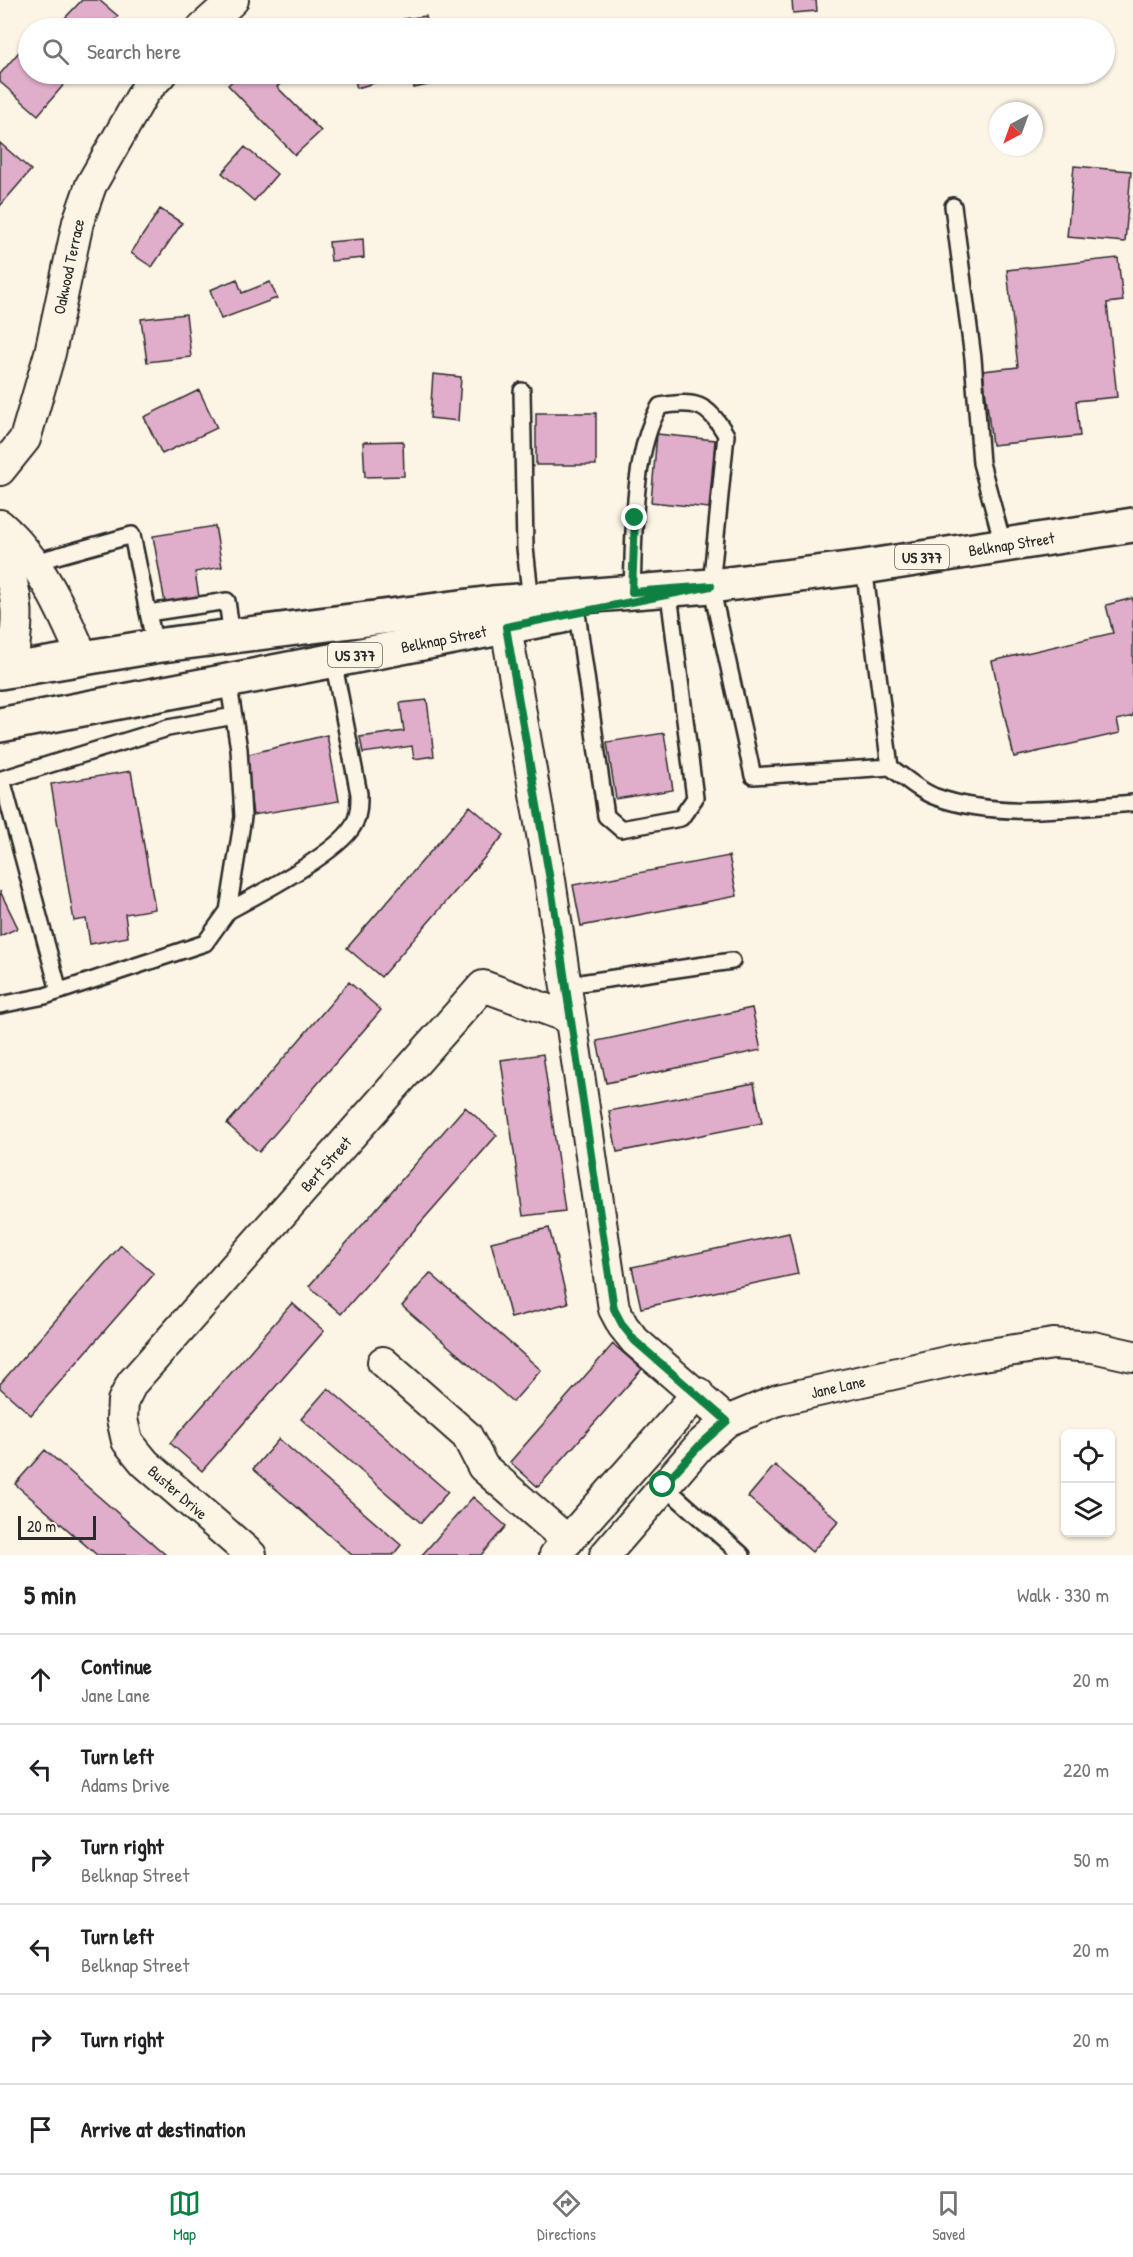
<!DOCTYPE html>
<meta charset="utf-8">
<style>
:root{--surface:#fff;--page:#f2f2f2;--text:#202124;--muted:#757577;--line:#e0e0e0;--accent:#0b8043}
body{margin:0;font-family:"Patrick Hand",sans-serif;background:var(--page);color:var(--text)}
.controls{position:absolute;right:18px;bottom:18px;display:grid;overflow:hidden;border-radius:9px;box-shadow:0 2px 4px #0004}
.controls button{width:54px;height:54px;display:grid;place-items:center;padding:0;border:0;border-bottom:2px solid var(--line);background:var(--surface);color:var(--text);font:30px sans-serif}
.compass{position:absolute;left:989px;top:102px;width:54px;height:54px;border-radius:50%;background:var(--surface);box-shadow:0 2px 4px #0004;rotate:221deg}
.scale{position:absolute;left:18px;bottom:15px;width:78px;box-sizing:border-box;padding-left:6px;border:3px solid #2b2b2b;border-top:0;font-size:16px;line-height:21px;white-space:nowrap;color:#2b2b2b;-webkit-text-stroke:4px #fcf5e5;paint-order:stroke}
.stop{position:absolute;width:18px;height:18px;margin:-14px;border:4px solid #0b8043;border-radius:50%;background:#fff}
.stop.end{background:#0b8043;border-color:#fff;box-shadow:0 2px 6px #0008}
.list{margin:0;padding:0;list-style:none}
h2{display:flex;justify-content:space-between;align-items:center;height:78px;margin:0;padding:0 24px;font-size:26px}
h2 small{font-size:20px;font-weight:400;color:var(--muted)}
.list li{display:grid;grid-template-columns:39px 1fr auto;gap:18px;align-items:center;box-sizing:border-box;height:90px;padding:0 24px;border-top:2px solid var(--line)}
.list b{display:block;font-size:22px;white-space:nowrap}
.list p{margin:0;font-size:20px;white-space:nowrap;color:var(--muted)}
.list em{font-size:20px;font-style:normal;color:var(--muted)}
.icon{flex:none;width:33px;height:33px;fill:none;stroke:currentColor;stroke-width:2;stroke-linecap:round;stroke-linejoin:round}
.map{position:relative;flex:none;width:1133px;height:1555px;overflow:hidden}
.search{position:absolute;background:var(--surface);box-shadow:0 2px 4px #0004;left:18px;right:18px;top:18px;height:66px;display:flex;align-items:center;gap:15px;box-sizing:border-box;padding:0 21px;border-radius:33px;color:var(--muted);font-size:22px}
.sheet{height:618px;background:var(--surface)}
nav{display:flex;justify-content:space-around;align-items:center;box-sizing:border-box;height:84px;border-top:2px solid var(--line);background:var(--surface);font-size:16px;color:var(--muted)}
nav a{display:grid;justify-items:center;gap:3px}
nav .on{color:var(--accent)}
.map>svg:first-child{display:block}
</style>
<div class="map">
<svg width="1133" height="1555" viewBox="0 0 1133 1555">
<rect width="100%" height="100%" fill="#fcf5e5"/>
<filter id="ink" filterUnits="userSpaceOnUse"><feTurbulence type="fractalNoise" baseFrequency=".0167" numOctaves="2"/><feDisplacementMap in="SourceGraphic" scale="12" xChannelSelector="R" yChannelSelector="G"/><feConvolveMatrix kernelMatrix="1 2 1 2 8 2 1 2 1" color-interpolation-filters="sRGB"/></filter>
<g filter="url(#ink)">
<path fill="#e0adca" stroke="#2b2b2b" stroke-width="1.5" d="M 82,0 L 99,0 L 118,16 L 106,28 L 77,28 L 65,18 Z
M 792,0 L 816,0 L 817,11 L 793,13 Z
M 426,16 L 428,28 L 404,28 L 403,19 Z
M 24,46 L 28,49 L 28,74 L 57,74 L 66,82 L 38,115 L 0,82 L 0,74 Z
M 240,74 L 291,74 L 277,87 L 321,131 L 295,155 L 228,85 Z
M 353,74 L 397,74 L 398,76 L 357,88 Z
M 412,74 L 435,74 L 437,83 L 414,88 Z
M 0,143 L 31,170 L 0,206 Z
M 245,147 L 277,174 L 254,201 L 222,173 Z
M 1074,166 L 1131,171 L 1125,242 L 1067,237 Z
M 160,209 L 182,223 L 152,267 L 131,253 Z
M 363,239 L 364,258 L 331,261 L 329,242 Z
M 1118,258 L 1123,301 L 1107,303 L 1117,397 L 1076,401 L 1080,436 L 992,445 L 983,371 L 1018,367 L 1007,270 Z
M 237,279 L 242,293 L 270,282 L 277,298 L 221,319 L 210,290 Z
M 186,314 L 191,357 L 147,362 L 141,319 Z
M 433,374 L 461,377 L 458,421 L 430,418 Z
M 199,390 L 217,428 L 162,454 L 144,417 Z
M 536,413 L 596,413 L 596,465 L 536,465 Z
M 657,434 L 715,440 L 709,508 L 651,502 Z
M 403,441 L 404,476 L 365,477 L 363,442 Z
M 215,526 L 222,567 L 195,572 L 199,597 L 165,603 L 153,536 Z
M 1133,598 L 1133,716 L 1117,720 L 1120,733 L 1014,757 L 992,661 L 1113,633 L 1106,605 Z
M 427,700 L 434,756 L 414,759 L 412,746 L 363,753 L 360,737 L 404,731 L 400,703 Z
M 664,733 L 673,790 L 616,799 L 607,742 Z
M 327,735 L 339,801 L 253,815 L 245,755 Z
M 131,771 L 155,909 L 125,914 L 128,937 L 90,944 L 86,919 L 74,921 L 51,784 Z
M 470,806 L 504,835 L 381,977 L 347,948 Z
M 729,856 L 737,896 L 581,926 L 573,885 Z
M 0,891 L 18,928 L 0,936 Z
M 349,982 L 381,1010 L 259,1152 L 227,1124 Z
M 752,1008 L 761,1050 L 606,1083 L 597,1041 Z
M 543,1054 L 565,1211 L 523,1216 L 501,1060 Z
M 754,1083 L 762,1123 L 617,1152 L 609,1111 Z
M 465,1107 L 497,1135 L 341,1314 L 309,1286 Z
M 549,1228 L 568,1303 L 511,1318 L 491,1242 Z
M 789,1233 L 798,1274 L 641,1308 L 632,1267 Z
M 121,1245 L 154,1274 L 31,1415 L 0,1388 L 0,1384 Z
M 430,1273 L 541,1370 L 513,1402 L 402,1306 Z
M 292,1303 L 324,1331 L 202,1471 L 170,1443 Z
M 613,1344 L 642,1369 L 538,1487 L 510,1462 Z
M 328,1388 L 448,1492 L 421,1523 L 301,1419 Z
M 279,1439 L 401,1545 L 393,1555 L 352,1555 L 253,1469 Z
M 45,1450 L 166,1555 L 97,1555 L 15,1484 Z
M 775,1465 L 839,1521 L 812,1552 L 748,1497 Z
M 473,1497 L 506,1526 L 481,1555 L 422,1555 Z"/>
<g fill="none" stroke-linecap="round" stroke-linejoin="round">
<defs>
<path id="lane" d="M 953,206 L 973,358 L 981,463 L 1003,544
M 522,391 L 525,548 L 531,601
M 35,562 L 132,535 L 155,646
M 632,593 C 634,539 632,451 660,406 C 695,400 708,403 726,435 L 711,586 L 753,776 L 890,767 L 864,567
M 148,613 L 227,601 L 232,636
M 577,613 L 606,816 L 621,829 L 681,818 L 695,798 L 669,594
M 890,767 C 904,777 921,792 936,797 C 997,819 1071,808 1133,803
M 228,911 C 257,895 338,853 353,826 C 359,816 359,805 359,794 L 333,660
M 566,985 L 732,961
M 59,991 L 2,779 L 168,728 L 234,716
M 0,1005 L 45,996 L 205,943 L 228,911 L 243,817 L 239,749 L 228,680
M 663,1485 L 742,1555"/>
<g id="street">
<path d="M 202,28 L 233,0"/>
<path id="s1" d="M 0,470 L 25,439 L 50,353 L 78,222 L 91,185 L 144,92 L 161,74"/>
<path d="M 0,525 C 40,560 62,609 83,658"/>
<path d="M 0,552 C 22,594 18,625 11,670"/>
<path d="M 506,627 L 550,880 L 614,1309 L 623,1326 L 635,1341 L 727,1421"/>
<path d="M 383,1362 L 467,1436 L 483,1467 L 568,1541"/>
<path id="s2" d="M 251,1555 L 145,1463 L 127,1441 L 122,1419 L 123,1401 L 132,1383 L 483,986 L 570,1018"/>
<path d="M 555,1555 L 698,1393"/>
<path id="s3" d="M 605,1555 L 700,1445 L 727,1421 L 778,1400 L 964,1358 L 1053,1344 L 1093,1347 L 1133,1356"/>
</g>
<g id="primary">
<path id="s4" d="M 0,672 L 155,646 L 492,603 L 711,586 L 864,567 L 1133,525"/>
<path id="s5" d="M 0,725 L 562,616"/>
</g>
</defs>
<use href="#lane" stroke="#2b2b2b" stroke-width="20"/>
<use href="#street" stroke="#2b2b2b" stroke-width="34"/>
<use href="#primary" stroke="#2b2b2b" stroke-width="38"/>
<use href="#lane" stroke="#fcf5e5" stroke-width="15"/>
<use href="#street" stroke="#fcf5e5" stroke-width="30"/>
<use href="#primary" stroke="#fcf5e5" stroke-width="33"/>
</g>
</g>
<g fill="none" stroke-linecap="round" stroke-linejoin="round" filter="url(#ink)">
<path stroke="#0b8043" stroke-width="8" d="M 635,518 L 632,592 L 711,586 L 506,627 L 550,880 L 614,1309 L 623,1326 L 635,1341 L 727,1421 L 700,1445 L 663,1485"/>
</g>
<g text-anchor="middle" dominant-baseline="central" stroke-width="5" stroke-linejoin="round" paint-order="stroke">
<g fill="#fcf5e5" stroke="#6a6863" stroke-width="1.5">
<rect x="895" y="545" width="54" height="24" rx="4.5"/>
<rect x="328" y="643" width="54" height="24" rx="4.5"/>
</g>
<g font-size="15" font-weight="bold" fill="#2b2b2b">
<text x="922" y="557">US 377</text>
<text x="355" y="655">US 377</text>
</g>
<g font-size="16" fill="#2b2b2b" stroke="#fcf5e5">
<text stroke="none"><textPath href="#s1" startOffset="218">Oakwood Terrace</textPath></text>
<text stroke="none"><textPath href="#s4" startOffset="1020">Belknap Street</textPath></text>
<text stroke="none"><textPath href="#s5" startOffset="452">Belknap Street</textPath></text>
<text stroke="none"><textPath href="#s2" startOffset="522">Bert Street</textPath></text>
<text stroke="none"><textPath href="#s3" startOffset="298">Jane Lane</textPath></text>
<text transform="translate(178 1492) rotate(41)">Buster Drive</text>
</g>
</g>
</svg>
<div class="controls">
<button><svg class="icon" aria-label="locate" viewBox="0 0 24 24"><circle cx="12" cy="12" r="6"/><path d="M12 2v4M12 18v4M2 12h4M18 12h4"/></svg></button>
<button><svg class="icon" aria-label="layers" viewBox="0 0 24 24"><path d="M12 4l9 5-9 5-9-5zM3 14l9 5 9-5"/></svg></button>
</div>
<svg class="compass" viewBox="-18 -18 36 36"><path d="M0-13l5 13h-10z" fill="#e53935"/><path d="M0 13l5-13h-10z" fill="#757577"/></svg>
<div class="scale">20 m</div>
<div class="stop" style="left:663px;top:1485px"></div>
<div class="stop end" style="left:635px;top:518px"></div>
<div class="search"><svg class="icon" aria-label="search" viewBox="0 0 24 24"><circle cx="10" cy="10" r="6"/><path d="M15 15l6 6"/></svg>Search here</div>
</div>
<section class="sheet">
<h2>5 min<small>Walk · 330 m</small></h2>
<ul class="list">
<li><svg class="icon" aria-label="ahead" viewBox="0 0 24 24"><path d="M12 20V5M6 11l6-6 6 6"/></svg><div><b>Continue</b><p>Jane Lane</p></div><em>20 m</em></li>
<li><svg class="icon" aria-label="left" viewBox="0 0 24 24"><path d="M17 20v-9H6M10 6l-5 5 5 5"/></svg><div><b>Turn left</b><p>Adams Drive</p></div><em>220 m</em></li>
<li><svg class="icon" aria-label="right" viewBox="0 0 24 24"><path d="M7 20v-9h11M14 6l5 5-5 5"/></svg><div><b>Turn right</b><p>Belknap Street</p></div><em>50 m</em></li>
<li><svg class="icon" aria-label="left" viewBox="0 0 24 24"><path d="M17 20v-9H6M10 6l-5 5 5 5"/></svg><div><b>Turn left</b><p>Belknap Street</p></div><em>20 m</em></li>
<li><svg class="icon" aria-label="right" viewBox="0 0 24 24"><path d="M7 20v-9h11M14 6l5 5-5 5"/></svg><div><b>Turn right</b></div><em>20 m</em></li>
<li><svg class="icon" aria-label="arrive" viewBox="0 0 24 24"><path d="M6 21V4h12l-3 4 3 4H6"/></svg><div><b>Arrive at destination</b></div></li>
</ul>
</section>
<nav>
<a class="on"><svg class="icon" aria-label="map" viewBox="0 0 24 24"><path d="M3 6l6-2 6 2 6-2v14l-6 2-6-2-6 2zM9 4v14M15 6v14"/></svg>Map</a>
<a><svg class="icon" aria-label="directions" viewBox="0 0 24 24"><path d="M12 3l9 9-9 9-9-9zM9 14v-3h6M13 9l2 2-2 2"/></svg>Directions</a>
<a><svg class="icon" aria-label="saved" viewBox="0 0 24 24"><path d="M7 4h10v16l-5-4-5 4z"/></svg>Saved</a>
</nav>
